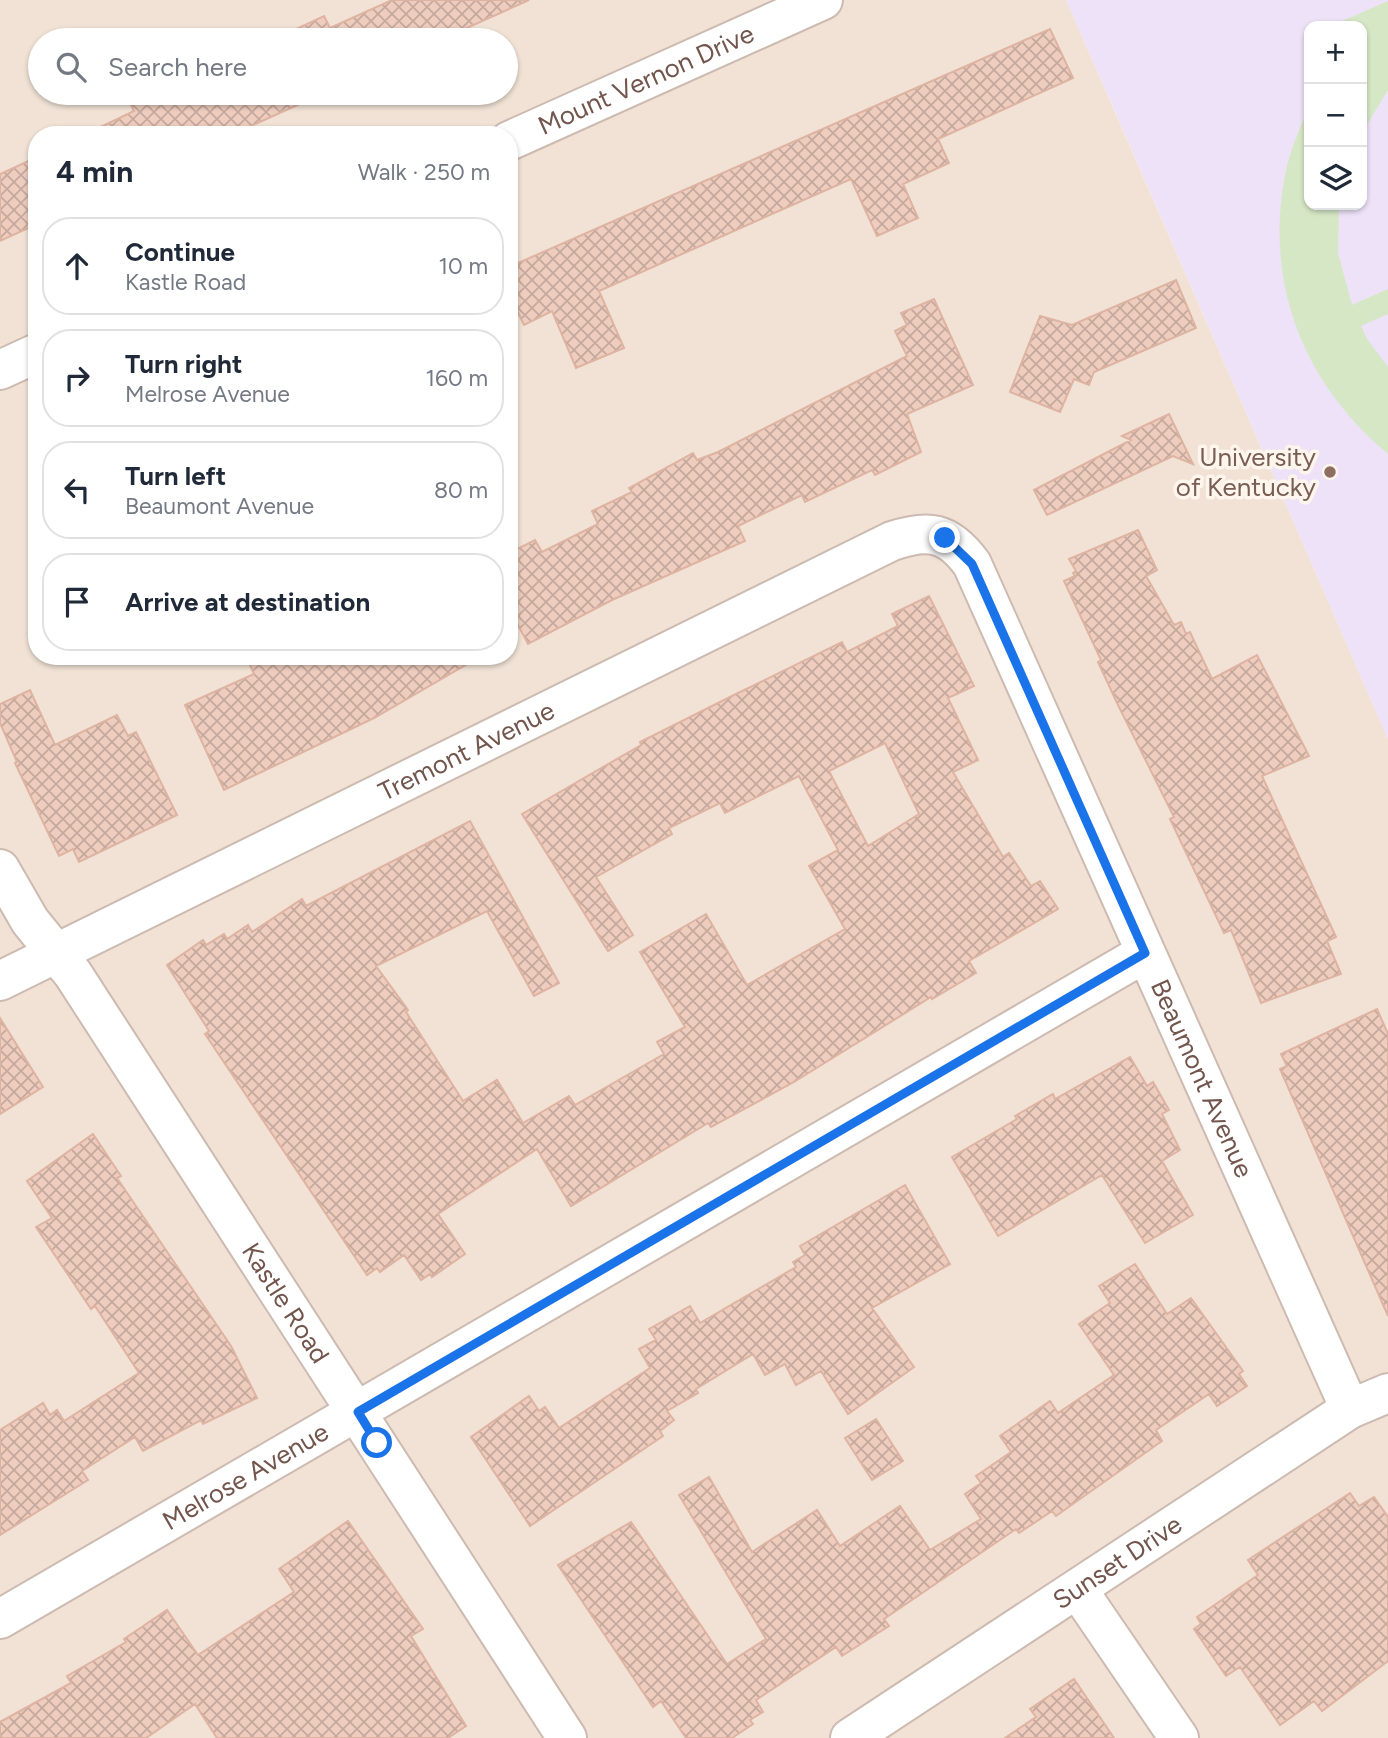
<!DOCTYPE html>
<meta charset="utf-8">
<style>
:root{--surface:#fff;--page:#f2f2f3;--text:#1f2937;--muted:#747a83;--line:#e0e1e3}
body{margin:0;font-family:Figtree,sans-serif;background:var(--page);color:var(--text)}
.controls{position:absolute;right:21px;top:21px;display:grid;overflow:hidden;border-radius:14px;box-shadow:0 2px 5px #0004}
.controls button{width:63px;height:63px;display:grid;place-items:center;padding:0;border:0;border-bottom:2px solid var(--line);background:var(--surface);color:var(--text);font:35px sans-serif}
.stop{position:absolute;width:21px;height:21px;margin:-16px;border:5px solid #1a73e8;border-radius:50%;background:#fff}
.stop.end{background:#1a73e8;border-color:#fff;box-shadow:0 2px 7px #0008}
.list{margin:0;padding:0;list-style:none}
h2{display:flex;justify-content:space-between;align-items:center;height:91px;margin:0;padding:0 28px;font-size:30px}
h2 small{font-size:23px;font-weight:400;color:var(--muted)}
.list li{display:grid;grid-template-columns:46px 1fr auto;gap:21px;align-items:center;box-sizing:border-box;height:98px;margin:0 14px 14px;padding:0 14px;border:2px solid var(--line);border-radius:28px}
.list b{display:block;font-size:26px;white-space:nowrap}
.list p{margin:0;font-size:23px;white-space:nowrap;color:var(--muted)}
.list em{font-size:23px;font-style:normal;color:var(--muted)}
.icon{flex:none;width:38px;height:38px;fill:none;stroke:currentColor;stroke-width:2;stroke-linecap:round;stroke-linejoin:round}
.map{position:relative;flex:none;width:1388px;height:1738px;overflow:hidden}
.search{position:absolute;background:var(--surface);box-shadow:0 2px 5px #0004;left:28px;top:28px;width:490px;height:77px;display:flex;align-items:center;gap:18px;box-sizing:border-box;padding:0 24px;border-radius:38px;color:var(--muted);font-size:26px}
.panel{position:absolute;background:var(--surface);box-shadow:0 2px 5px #0004;left:28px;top:126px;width:490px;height:539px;border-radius:28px}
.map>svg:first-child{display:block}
</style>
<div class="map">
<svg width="1388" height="1738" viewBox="0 0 1388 1738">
<defs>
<pattern id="building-cross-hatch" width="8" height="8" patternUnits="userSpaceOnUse" patternTransform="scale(1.75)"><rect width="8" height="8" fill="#eecdbf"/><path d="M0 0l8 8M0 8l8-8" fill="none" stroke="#c5a99d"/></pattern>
</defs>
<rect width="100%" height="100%" fill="#faf0e6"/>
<path fill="#f1e2d5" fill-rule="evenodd" d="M 0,0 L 1066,0 L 1388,739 L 1388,1738 L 0,1738 ZM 40,40 L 506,40 L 506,93 L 40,93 ZM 37,135 L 509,135 L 509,656 L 37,656 Z"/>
<path fill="#ede2f7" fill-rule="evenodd" d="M 1066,0 L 1388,0 L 1388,739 L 1127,139 ZM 1309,26 L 1362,26 L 1362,205 L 1309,205 Z"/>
<path fill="#d6e7c5" d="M 1388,1 L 1388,90 L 1362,133 L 1362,26 L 1331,26 Z
M 1309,105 L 1309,205 L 1339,205 L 1338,253 L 1352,305 L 1388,289 L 1388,314 L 1361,326 L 1367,339 L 1388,367 L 1388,454 C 1301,381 1262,278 1287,166 C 1292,145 1302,125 1309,105 Z"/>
<path fill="url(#building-cross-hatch)" stroke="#dfb3a1" stroke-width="2" fill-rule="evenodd" d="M 392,0 L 529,0 L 440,40 L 275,39 L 324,16 L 330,28 Z
M 1050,29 L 1073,78 L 938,139 L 949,163 L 903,184 L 918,218 L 877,236 L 851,179 L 790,206 L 599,291 L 624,348 L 576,368 L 552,311 L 524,325 L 509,294 L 509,267 Z
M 125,93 L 324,93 L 231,135 L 84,135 L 134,111 Z
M 37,157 L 37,224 L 0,241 L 0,174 Z
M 1176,280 L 1196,328 L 1094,372 L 1089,385 L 1074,379 L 1060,412 L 1010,392 L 1040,316 L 1072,325 Z
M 934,299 L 973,385 L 907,414 L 921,452 L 875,475 L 872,470 L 805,502 L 802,495 L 738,526 L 745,541 L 612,600 L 528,644 L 509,608 L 509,553 L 535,540 L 542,552 L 598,524 L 592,511 L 632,492 L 629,488 L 693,453 L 697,460 L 718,452 L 907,356 L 895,331 L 907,325 L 901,313 Z
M 1169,414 L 1193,464 L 1173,456 L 1047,515 L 1034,490 L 1131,440 L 1122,436 Z
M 1138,530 L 1157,570 L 1146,576 L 1174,625 L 1181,622 L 1186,634 L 1190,632 L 1212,679 L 1257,655 L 1309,756 L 1262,776 L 1336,937 L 1327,941 L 1341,974 L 1261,1003 L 1231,930 L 1224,933 L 1170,819 L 1174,817 L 1118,705 L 1098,662 L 1101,660 L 1064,581 L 1075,576 L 1073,573 L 1076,571 L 1069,559 Z
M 929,596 L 974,686 L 948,698 L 978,760 L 953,772 L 1003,857 L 1009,853 L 1031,886 L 1040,881 L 1058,909 L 969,961 L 976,973 L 932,999 L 931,997 L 794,1082 L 711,1127 L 708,1123 L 571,1206 L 537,1149 L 438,1214 L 465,1254 L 432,1277 L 430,1274 L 421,1280 L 404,1255 L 380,1272 L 377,1268 L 367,1275 L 205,1034 L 209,1031 L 167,965 L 203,940 L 206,945 L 224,934 L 227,939 L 248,925 L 252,932 L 302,899 L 306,906 L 470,821 L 559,983 L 534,996 L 487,911 L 376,966 L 408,1010 L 406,1012 L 463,1101 L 497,1080 L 523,1123 L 569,1096 L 575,1105 L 664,1054 L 657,1042 L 685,1027 L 640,952 L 706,914 L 747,985 L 845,929 L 809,866 L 838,850 L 799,776 L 725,813 L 720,803 L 669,828 L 672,834 L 596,877 L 633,935 L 608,951 L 522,814 L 641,745 L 640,742 L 736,694 L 842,642 L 847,652 L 898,626 L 892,614 ZM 885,743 L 919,814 L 868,846 L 829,771 Z
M 268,656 L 481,656 L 374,718 L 224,790 L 185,705 L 254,674 L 250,665 Z
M 30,690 L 55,745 L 117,715 L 128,736 L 136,732 L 177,815 L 79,862 L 73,849 L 59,856 L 15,763 L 17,762 L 0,723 L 0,704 Z
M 1377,1009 L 1388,1034 L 1388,1316 L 1280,1069 L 1287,1066 L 1281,1054 Z
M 0,1018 L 43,1087 L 0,1114 Z
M 1130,1057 L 1147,1086 L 1153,1082 L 1169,1110 L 1162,1114 L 1180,1150 L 1162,1161 L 1193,1215 L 1145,1243 L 1102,1175 L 998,1236 L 952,1157 L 1017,1119 L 1015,1116 L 1053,1094 L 1055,1099 Z
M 93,1134 L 121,1176 L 117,1178 L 231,1346 L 257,1398 L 203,1424 L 201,1420 L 143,1451 L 135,1437 L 82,1471 L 88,1480 L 0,1535 L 0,1430 L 43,1403 L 50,1415 L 57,1410 L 64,1421 L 139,1373 L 95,1306 L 91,1309 L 36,1227 L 52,1218 L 27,1181 Z
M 905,1185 L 950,1264 L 872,1308 L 914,1367 L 848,1414 L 821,1371 L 796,1385 L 785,1364 L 765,1375 L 753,1354 L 696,1389 L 698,1393 L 667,1411 L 674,1420 L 660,1431 L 663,1436 L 530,1526 L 471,1437 L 529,1396 L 539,1411 L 545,1407 L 559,1428 L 650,1368 L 639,1349 L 656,1340 L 649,1329 L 690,1306 L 700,1323 L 796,1267 L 793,1262 L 805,1255 L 800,1246 Z
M 1135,1264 L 1167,1314 L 1191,1298 L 1243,1371 L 1239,1374 L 1247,1386 L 1217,1406 L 1209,1394 L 1156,1430 L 1162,1441 L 1056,1516 L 1052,1511 L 1019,1533 L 1016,1529 L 884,1619 L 889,1626 L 842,1656 L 836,1647 L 756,1700 L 763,1712 L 750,1720 L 753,1724 L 732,1738 L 686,1738 L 661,1701 L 653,1707 L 558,1565 L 631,1522 L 727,1664 L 766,1639 L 679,1495 L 709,1477 L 752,1552 L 817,1510 L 840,1546 L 900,1506 L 930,1550 L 981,1519 L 965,1494 L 981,1483 L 976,1476 L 1011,1452 L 1000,1436 L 1050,1401 L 1058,1413 L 1114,1375 L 1079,1324 L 1110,1303 L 1099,1286 Z
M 876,1419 L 903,1461 L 872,1480 L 845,1438 Z
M 1350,1493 L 1359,1506 L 1374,1497 L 1388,1517 L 1388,1661 L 1322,1711 L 1314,1701 L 1280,1725 L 1240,1667 L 1226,1676 L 1194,1629 L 1201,1624 L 1197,1617 L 1258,1575 L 1248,1560 Z
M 348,1521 L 423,1629 L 411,1636 L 466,1726 L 448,1738 L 217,1738 L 195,1704 L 146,1738 L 0,1738 L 0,1722 L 71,1683 L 67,1676 L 126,1642 L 124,1639 L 167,1610 L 198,1655 L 294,1592 L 279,1569 Z
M 1074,1679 L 1114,1738 L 1005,1738 L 1036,1717 L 1030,1709 Z"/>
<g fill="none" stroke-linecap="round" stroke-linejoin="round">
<defs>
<g id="street">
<path id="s1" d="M 509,141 L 823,0"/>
<path d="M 0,370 L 37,353"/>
<path id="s2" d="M 0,869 L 30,921 L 73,974 L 567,1738"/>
<path id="s3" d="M 0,981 L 892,541 C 928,529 948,531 972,564 L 1350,1409"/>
<path d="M 1078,1590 L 1179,1738"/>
<path id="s4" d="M 0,1619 L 1145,953"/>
<path id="s5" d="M 850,1738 L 1350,1409 L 1388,1393"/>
</g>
</defs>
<use href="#street" stroke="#cdbab0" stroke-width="42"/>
<use href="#street" stroke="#fff" stroke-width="38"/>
</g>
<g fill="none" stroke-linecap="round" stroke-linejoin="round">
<path stroke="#1a73e8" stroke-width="9" d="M 377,1443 L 358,1412 L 1145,953 L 972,564 L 945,538"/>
</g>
<circle fill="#8d6e63" stroke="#fef5ec" stroke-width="2.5" cx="1330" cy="472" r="7"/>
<g text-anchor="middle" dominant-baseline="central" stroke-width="7" stroke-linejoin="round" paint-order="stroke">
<g font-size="26" fill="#72564d" stroke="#fef5ec">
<text stroke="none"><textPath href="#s1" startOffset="150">Mount Vernon Drive</textPath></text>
<text stroke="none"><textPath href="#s3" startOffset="520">Tremont Avenue</textPath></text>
<text stroke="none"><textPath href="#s3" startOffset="1650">Beaumont Avenue</textPath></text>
<text stroke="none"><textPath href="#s2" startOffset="520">Kastle Road</textPath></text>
<text stroke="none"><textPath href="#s4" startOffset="284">Melrose Avenue</textPath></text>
<text stroke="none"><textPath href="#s5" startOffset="320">Sunset Drive</textPath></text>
</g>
<g font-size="26" fill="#785e54" stroke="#fef5ec" text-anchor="end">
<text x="1316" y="457">University<tspan x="1316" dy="30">of Kentucky</tspan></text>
</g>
</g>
</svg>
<div class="controls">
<button>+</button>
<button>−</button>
<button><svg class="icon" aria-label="layers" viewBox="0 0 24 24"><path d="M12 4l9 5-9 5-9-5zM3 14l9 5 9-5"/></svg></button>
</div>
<div class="stop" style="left:377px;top:1443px"></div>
<div class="stop end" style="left:945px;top:538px"></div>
<div class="search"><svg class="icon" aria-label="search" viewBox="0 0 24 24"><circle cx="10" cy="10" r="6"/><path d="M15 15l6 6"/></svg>Search here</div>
<section class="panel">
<h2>4 min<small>Walk · 250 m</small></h2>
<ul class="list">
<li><svg class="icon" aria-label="ahead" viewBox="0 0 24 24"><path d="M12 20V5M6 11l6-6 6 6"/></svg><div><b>Continue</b><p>Kastle Road</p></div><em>10 m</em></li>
<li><svg class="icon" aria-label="right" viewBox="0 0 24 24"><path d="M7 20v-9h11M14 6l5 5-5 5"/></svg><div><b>Turn right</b><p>Melrose Avenue</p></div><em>160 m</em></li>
<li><svg class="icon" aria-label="left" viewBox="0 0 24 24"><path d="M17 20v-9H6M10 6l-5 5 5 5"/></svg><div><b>Turn left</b><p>Beaumont Avenue</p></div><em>80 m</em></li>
<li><svg class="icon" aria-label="arrive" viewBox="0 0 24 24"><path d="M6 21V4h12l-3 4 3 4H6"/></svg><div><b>Arrive at destination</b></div></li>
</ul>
</section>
</div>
